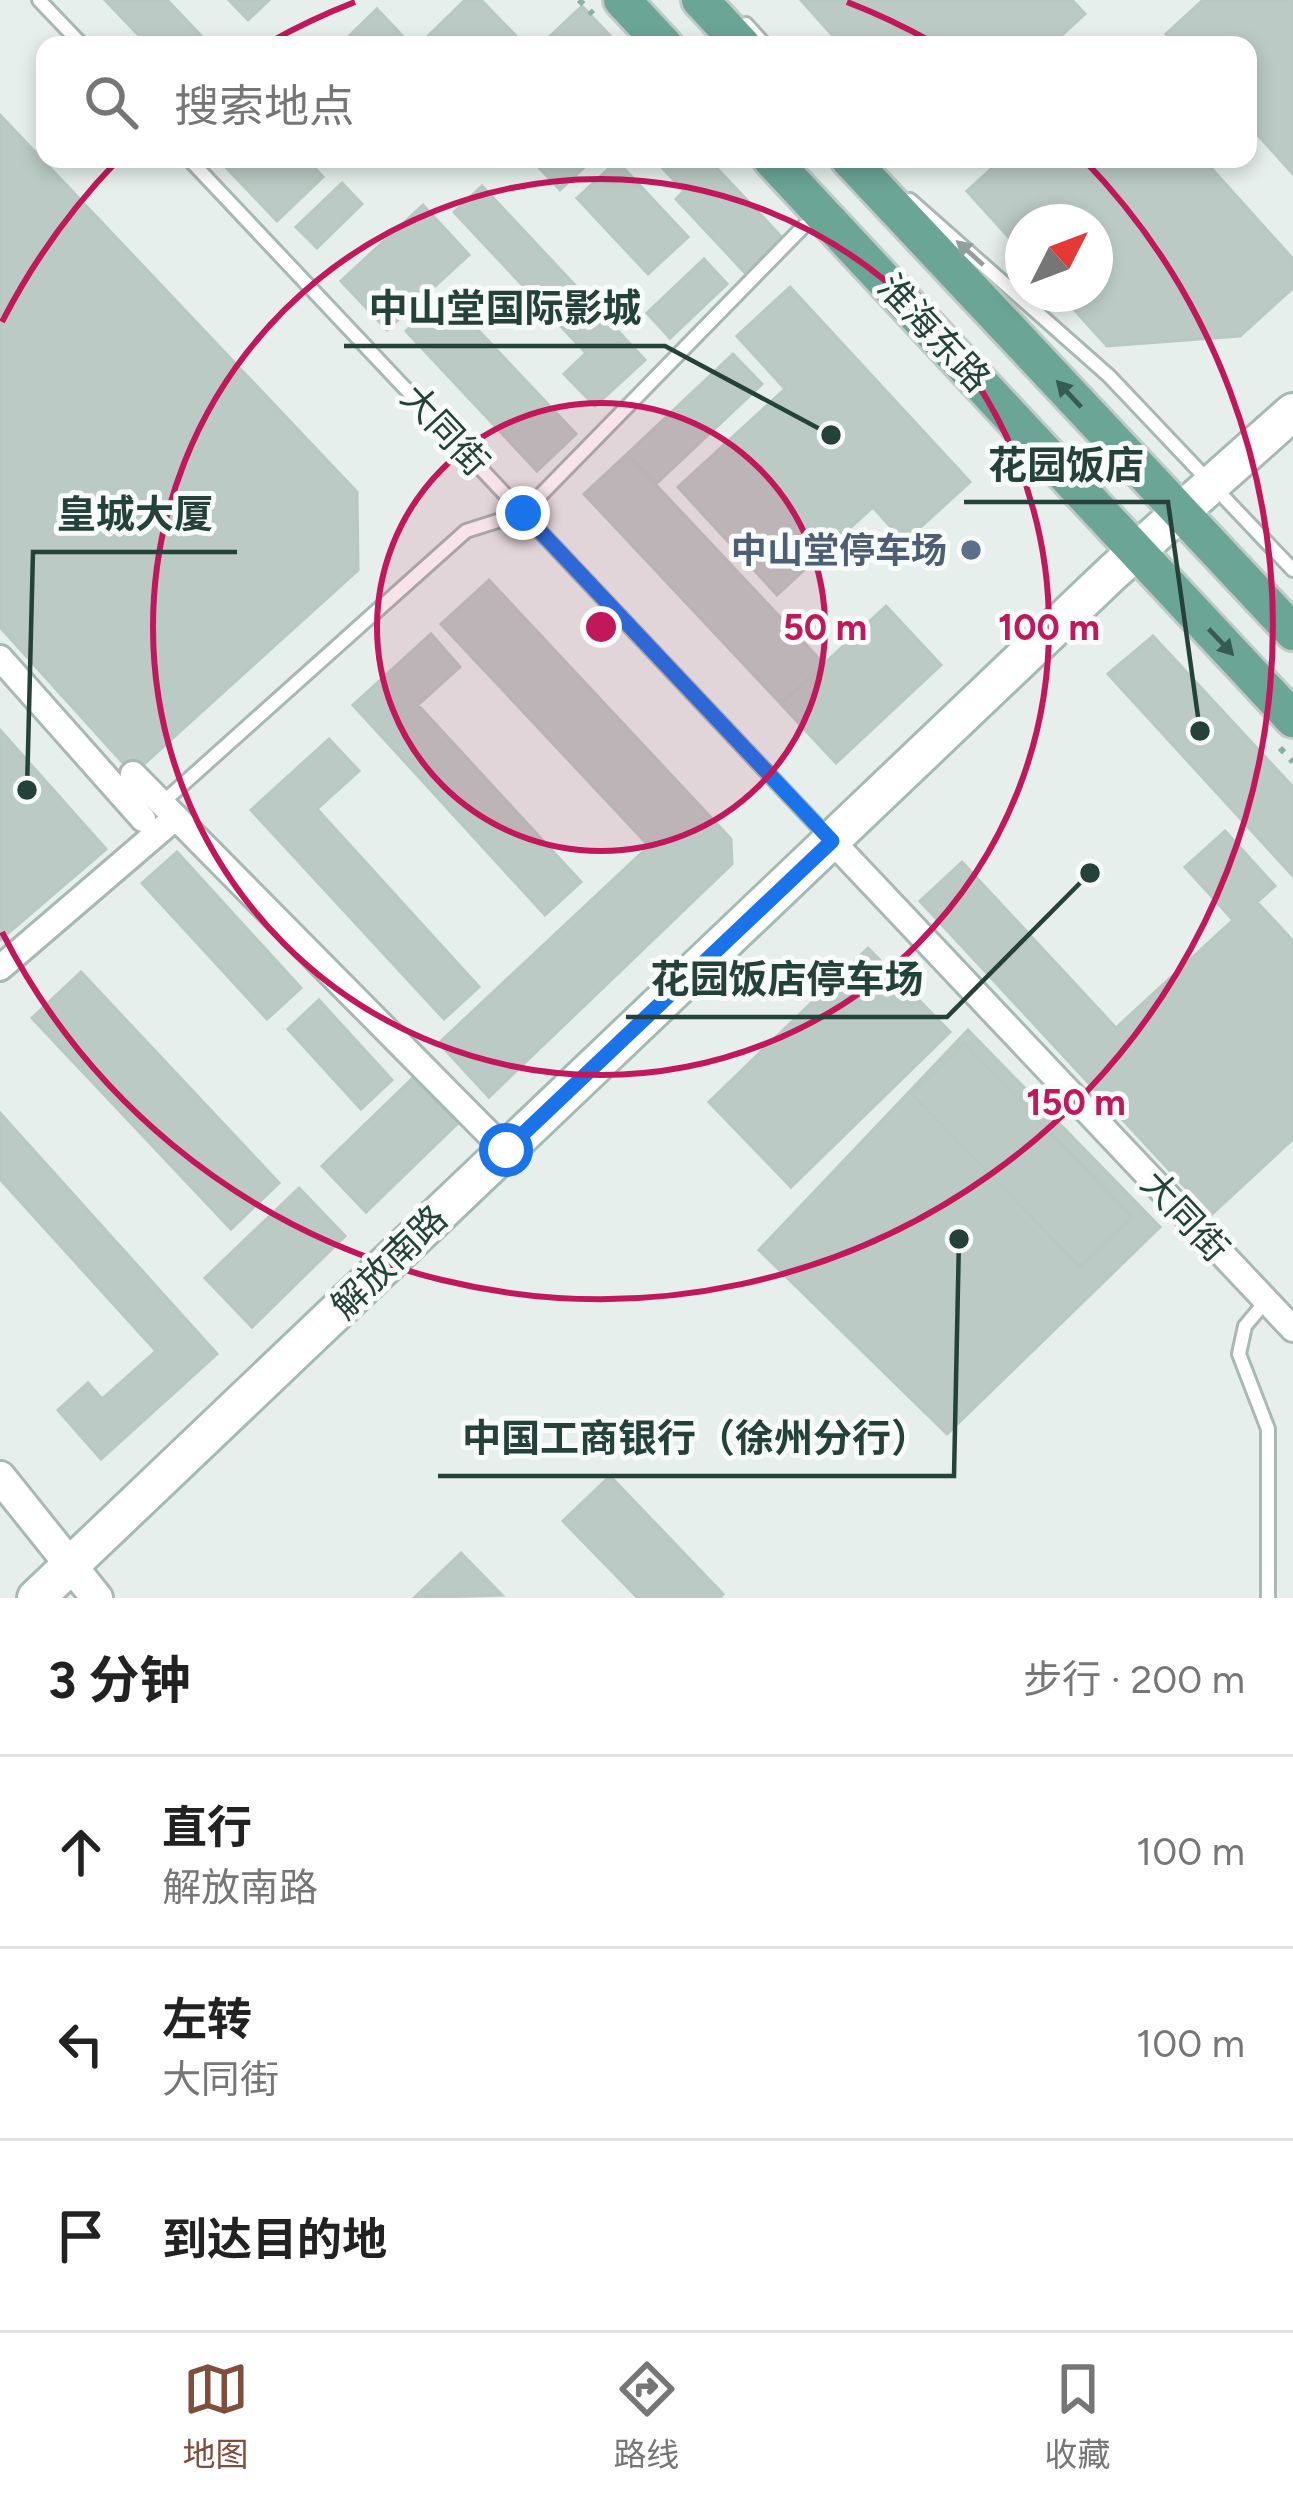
<!DOCTYPE html>
<html lang="zh">
<meta charset="utf-8">
<style>
:root{--surface:#fff;--page:#f2f2f2;--text:#222;--muted:#767676;--line:#e0e0e0;--accent:#804e3d}
body{margin:0;font-family:Figtree,"Noto Sans SC",sans-serif;background:var(--page);color:var(--text)}
.compass{position:absolute;left:1005px;top:204px;width:108px;height:108px;border-radius:50%;background:var(--surface);box-shadow:0 6px 18px #0003;rotate:48deg}
.stop{position:absolute;width:36px;height:36px;margin:-27px;border:9px solid #1a73e8;border-radius:50%;background:#fff}
.stop.end{background:#1a73e8;border-color:#fff;box-shadow:0 3px 12px #0008}
.list{margin:0;padding:0;list-style:none}
h2{display:flex;justify-content:space-between;align-items:center;height:156px;margin:0;padding:0 48px;font-size:51px}
h2 small{font-size:39px;font-weight:400;color:var(--muted)}
.list li{display:grid;grid-template-columns:78px 1fr auto;gap:36px;align-items:center;box-sizing:border-box;height:192px;padding:0 48px;border-top:3px solid var(--line)}
.list b{display:block;font-size:45px;white-space:nowrap}
.list p{margin:0;font-size:39px;white-space:nowrap;color:var(--muted)}
.list em{font-size:39px;font-style:normal;color:var(--muted)}
.icon{flex:none;width:66px;height:66px;fill:none;stroke:currentColor;stroke-width:2;stroke-linecap:round;stroke-linejoin:round}
.map{position:relative;flex:none;width:1293px;height:1598px;overflow:hidden}
.search{position:absolute;background:var(--surface);box-shadow:0 6px 18px #0003;left:36px;right:36px;top:36px;height:132px;display:flex;align-items:center;gap:30px;box-sizing:border-box;padding:0 42px;border-radius:24px;color:var(--muted);font-size:45px}
.sheet{height:732px;background:var(--surface)}
nav{display:flex;justify-content:space-around;align-items:center;box-sizing:border-box;height:168px;border-top:3px solid var(--line);background:var(--surface);font-size:33px;color:var(--muted)}
nav a{display:grid;justify-items:center;gap:6px}
nav .on{color:var(--accent)}
.map>svg:first-child{display:block}
</style>
<div class="map">
<svg width="1293" height="1598" viewBox="0 0 1293 1598">
<rect width="100%" height="100%" fill="#e6efeb"/>
<path fill="#bbcac4" stroke="#b8c9c2" stroke-width="3" d="M 105,0 L 167,0 L 210,45 L 148,45 Z
M 229,0 L 269,0 L 248,20 Z
M 465,0 L 481,0 L 518,38 L 511,45 L 419,45 Z
M 801,0 L 1072,0 L 1085,14 L 1051,45 L 841,45 Z
M 1203,0 L 1293,0 L 1293,174 L 1248,124 L 1248,45 L 1176,45 L 1166,34 Z
M 582,6 L 619,45 L 544,42 Z
M 377,9 L 411,45 L 340,45 Z
M 0,115 L 357,492 L 358,570 L 133,774 L 0,627 Z
M 218,159 L 307,159 L 323,177 L 277,221 Z
M 531,159 L 593,159 L 560,190 Z
M 654,159 L 718,159 L 713,164 L 787,243 L 750,278 L 676,199 L 684,191 Z
M 1002,159 L 1203,159 L 1293,259 L 1293,288 L 1240,336 L 1107,346 L 1060,294 L 1095,294 L 1095,222 L 1023,222 L 1023,253 L 967,191 Z
M 617,161 L 688,237 L 648,274 L 577,198 Z
M 342,183 L 362,204 L 317,248 L 296,227 Z
M 482,186 L 645,360 L 595,406 L 564,374 L 586,353 L 454,212 Z
M 423,205 L 469,255 L 387,330 L 341,281 Z
M 704,259 L 727,284 L 670,338 L 647,313 Z
M 790,287 L 970,482 L 904,542 L 873,507 L 777,595 L 678,487 L 785,389 L 737,336 Z
M 445,295 L 576,434 L 537,471 L 406,331 Z
M 733,354 L 762,384 L 656,484 L 627,454 Z
M 627,454 L 824,664 L 781,704 L 584,494 Z
M 489,580 L 731,839 L 732,864 L 489,1097 L 439,1043 L 649,846 L 441,624 Z
M 886,606 L 941,665 L 836,763 L 781,704 Z
M 431,634 L 460,667 L 418,705 L 581,882 L 545,915 L 353,705 Z
M 1153,636 L 1293,787 L 1293,876 L 1108,674 Z
M 0,730 L 106,849 L 0,940 Z
M 329,739 L 359,771 L 317,809 L 479,987 L 444,1019 L 251,810 Z
M 1225,831 L 1275,886 L 1257,902 L 1293,941 L 1293,1139 L 1211,1215 L 920,901 L 962,862 L 1116,1028 L 1233,920 L 1185,867 Z
M 177,852 L 301,988 L 267,1019 L 142,883 Z
M 868,948 L 950,1032 L 791,1187 L 709,1102 Z
M 81,972 L 279,1183 L 231,1229 L 32,1018 Z
M 319,1000 L 392,1080 L 361,1109 L 288,1029 Z
M 968,1030 L 1160,1227 L 947,1434 L 759,1250 Z
M 964,1043 L 1132,1217 L 1080,1267 L 912,1094 Z
M 414,1077 L 458,1123 L 366,1212 L 322,1166 Z
M 0,1113 L 217,1354 L 101,1459 L 58,1410 L 88,1383 L 102,1399 L 156,1351 L 0,1179 Z
M 299,1188 L 345,1236 L 252,1327 L 205,1278 Z
M 610,1476 L 723,1594 L 720,1598 L 638,1598 L 563,1521 Z
M 461,1553 L 502,1595 L 414,1598 Z"/>
<g fill="none" stroke-linecap="round" stroke-linejoin="round">
<defs>
<path id="service" d="M 39,0 L 82,45
M 746,24 L 765,45
M 189,159 L 827,836
M 910,200 L 1109,376 L 1293,570
M 162,803 L 466,531 L 523,513 L 804,226 L 820,221
M 1266,1301 L 1245,1326 L 1239,1354 L 1268,1429 L 1268,1598"/>
<path id="minor" d="M 0,658 L 143,819
M 133,774 L 506,1151
M 832,841 L 1293,1329
M 0,968 L 176,817"/>
<path id="tertiary" d="M 0,1477 L 97,1598"/>
<path id="secondary" d="M 36,1598 L 1113,572 L 1293,412"/>
<path id="primary" d="M 622,0 L 664,45
M 700,0 L 742,45
M 771,159 L 1293,719
M 849,159 L 1293,632"/>
</defs>
<use href="#service" stroke="#a8b8b2" stroke-width="18"/>
<use href="#minor" stroke="#a8b8b2" stroke-width="30"/>
<use href="#tertiary" stroke="#a8b8b2" stroke-width="36"/>
<use href="#secondary" stroke="#a4bbb3" stroke-width="42"/>
<use href="#primary" stroke="#c2cac8" stroke-width="42"/>
<path stroke="#86b3a5" stroke-width="6" stroke-dasharray="6 9" stroke-linecap="butt" d="M 579,0 L 593,14
M 1280,748 L 1293,762"/>
<use href="#service" stroke="#fff" stroke-width="12"/>
<use href="#minor" stroke="#fff" stroke-width="24"/>
<use href="#tertiary" stroke="#fff" stroke-width="30"/>
<use href="#secondary" stroke="#fff" stroke-width="36"/>
<use href="#primary" stroke="#6aa596" stroke-width="36"/>
</g>
<defs><path id="oneway-solid" d="M-6-.8H1V-3.2L6.5 0L1 3.2V.8H-6Z" transform="scale(3)"/></defs>
<use fill="#92a09c" href="#oneway-solid" transform="translate(970 253) rotate(-138)"/>
<g fill="#365b51">
<use href="#oneway-solid" transform="translate(1069 394) rotate(-133)"/>
<use href="#oneway-solid" transform="translate(1221 642) rotate(47)"/>
</g>
<g fill="none" stroke-linecap="round" stroke-linejoin="round">
<path stroke="#1a73e8" stroke-width="15" d="M 506,1150 L 832,841 L 523,513"/>
</g>
<circle cx="601" cy="627" r="224" fill="#c2185b" fill-opacity=".12"/>
<g fill="none" stroke="#c2185b" stroke-width="6">
<circle cx="601" cy="627" r="224"/>
<circle cx="601" cy="627" r="448"/>
<path d="M2 322A672 672 0 0 1 118 160M270 42A672 672 0 0 1 355 2M847 2A672 672 0 0 1 932 42M1084 160A672 672 0 1 1 2 932"/>
</g>
<circle fill="#5c6f8a" stroke="#f7fbf9" stroke-width="4.5" cx="971" cy="550" r="12"/>
<g text-anchor="middle" dominant-baseline="central" stroke-width="10" stroke-linejoin="round" paint-order="stroke">
<g font-size="36" fill="#24423a" stroke="#f7fbf9">
<text transform="translate(934 333) rotate(47)">淮海东路</text>
<text transform="translate(445 430) rotate(47)">大同街</text>
<text transform="translate(1185 1216) rotate(47)">大同街</text>
<text transform="translate(389 1262) rotate(-44)">解放南路</text>
</g>
<g font-size="36" font-weight="bold" fill="#4e5e75" stroke="#f7fbf9" text-anchor="end">
<text x="947" y="550">中山堂停车场</text>
</g>
</g>
<circle cx="601" cy="627" r="18" fill="#c2185b" stroke="#f7fbf9" stroke-width="6"/>
<g font-size="36" text-anchor="middle" font-weight="bold" fill="#c2185b" stroke="#f7fbf9" stroke-width="10" stroke-linejoin="round" paint-order="stroke">
<text x="825" y="640">50 m</text>
<text x="1049" y="640">100 m</text>
<text x="1076" y="1115">150 m</text>
</g>
<path fill="none" stroke="#24423a" stroke-width="4.5" d="M831 435L665 346H344M1200 731L1168 502H964M27 790L33 552H237M1090 873L947 1017H626M959 1239L954 1476H438"/>
<g fill="#24423a" stroke="#f7fbf9" stroke-width="4.5">
<circle cx="831" cy="435" r="12"/>
<circle cx="1200" cy="731" r="12"/>
<circle cx="27" cy="790" r="12"/>
<circle cx="1090" cy="873" r="12"/>
<circle cx="959" cy="1239" r="12"/>
</g>
<g font-size="39" text-anchor="middle" font-weight="bold" fill="#24423a" stroke="#f7fbf9" stroke-width="10" stroke-linejoin="round" paint-order="stroke">
<text x="505" y="322">中山堂国际影城</text>
<text x="1066" y="479">花园饭店</text>
<text x="135" y="528">皇城大厦</text>
<text x="787" y="993">花园饭店停车场</text>
<text x="696" y="1452">中国工商银行（徐州分行）</text>
</g>
</svg>
<svg class="compass" viewBox="-18 -18 36 36"><path d="M0-13l5 13h-10z" fill="#e53935"/><path d="M0 13l5-13h-10z" fill="#767676"/></svg>
<div class="stop" style="left:506px;top:1150px"></div>
<div class="stop end" style="left:523px;top:513px"></div>
<div class="search"><svg class="icon" aria-label="search" viewBox="0 0 24 24"><circle cx="10" cy="10" r="6"/><path d="M15 15l6 6"/></svg>搜索地点</div>
</div>
<section class="sheet">
<h2>3 分钟<small>步行 · 200 m</small></h2>
<ul class="list">
<li><svg class="icon" aria-label="ahead" viewBox="0 0 24 24"><path d="M12 20V5M6 11l6-6 6 6"/></svg><div><b>直行</b><p>解放南路</p></div><em>100 m</em></li>
<li><svg class="icon" aria-label="left" viewBox="0 0 24 24"><path d="M17 20v-9H6M10 6l-5 5 5 5"/></svg><div><b>左转</b><p>大同街</p></div><em>100 m</em></li>
<li><svg class="icon" aria-label="arrive" viewBox="0 0 24 24"><path d="M6 21V4h12l-3 4 3 4H6"/></svg><div><b>到达目的地</b></div></li>
</ul>
</section>
<nav>
<a class="on"><svg class="icon" aria-label="map" viewBox="0 0 24 24"><path d="M3 6l6-2 6 2 6-2v14l-6 2-6-2-6 2zM9 4v14M15 6v14"/></svg>地图</a>
<a><svg class="icon" aria-label="directions" viewBox="0 0 24 24"><path d="M12 3l9 9-9 9-9-9zM9 14v-3h6M13 9l2 2-2 2"/></svg>路线</a>
<a><svg class="icon" aria-label="saved" viewBox="0 0 24 24"><path d="M7 4h10v16l-5-4-5 4z"/></svg>收藏</a>
</nav>
